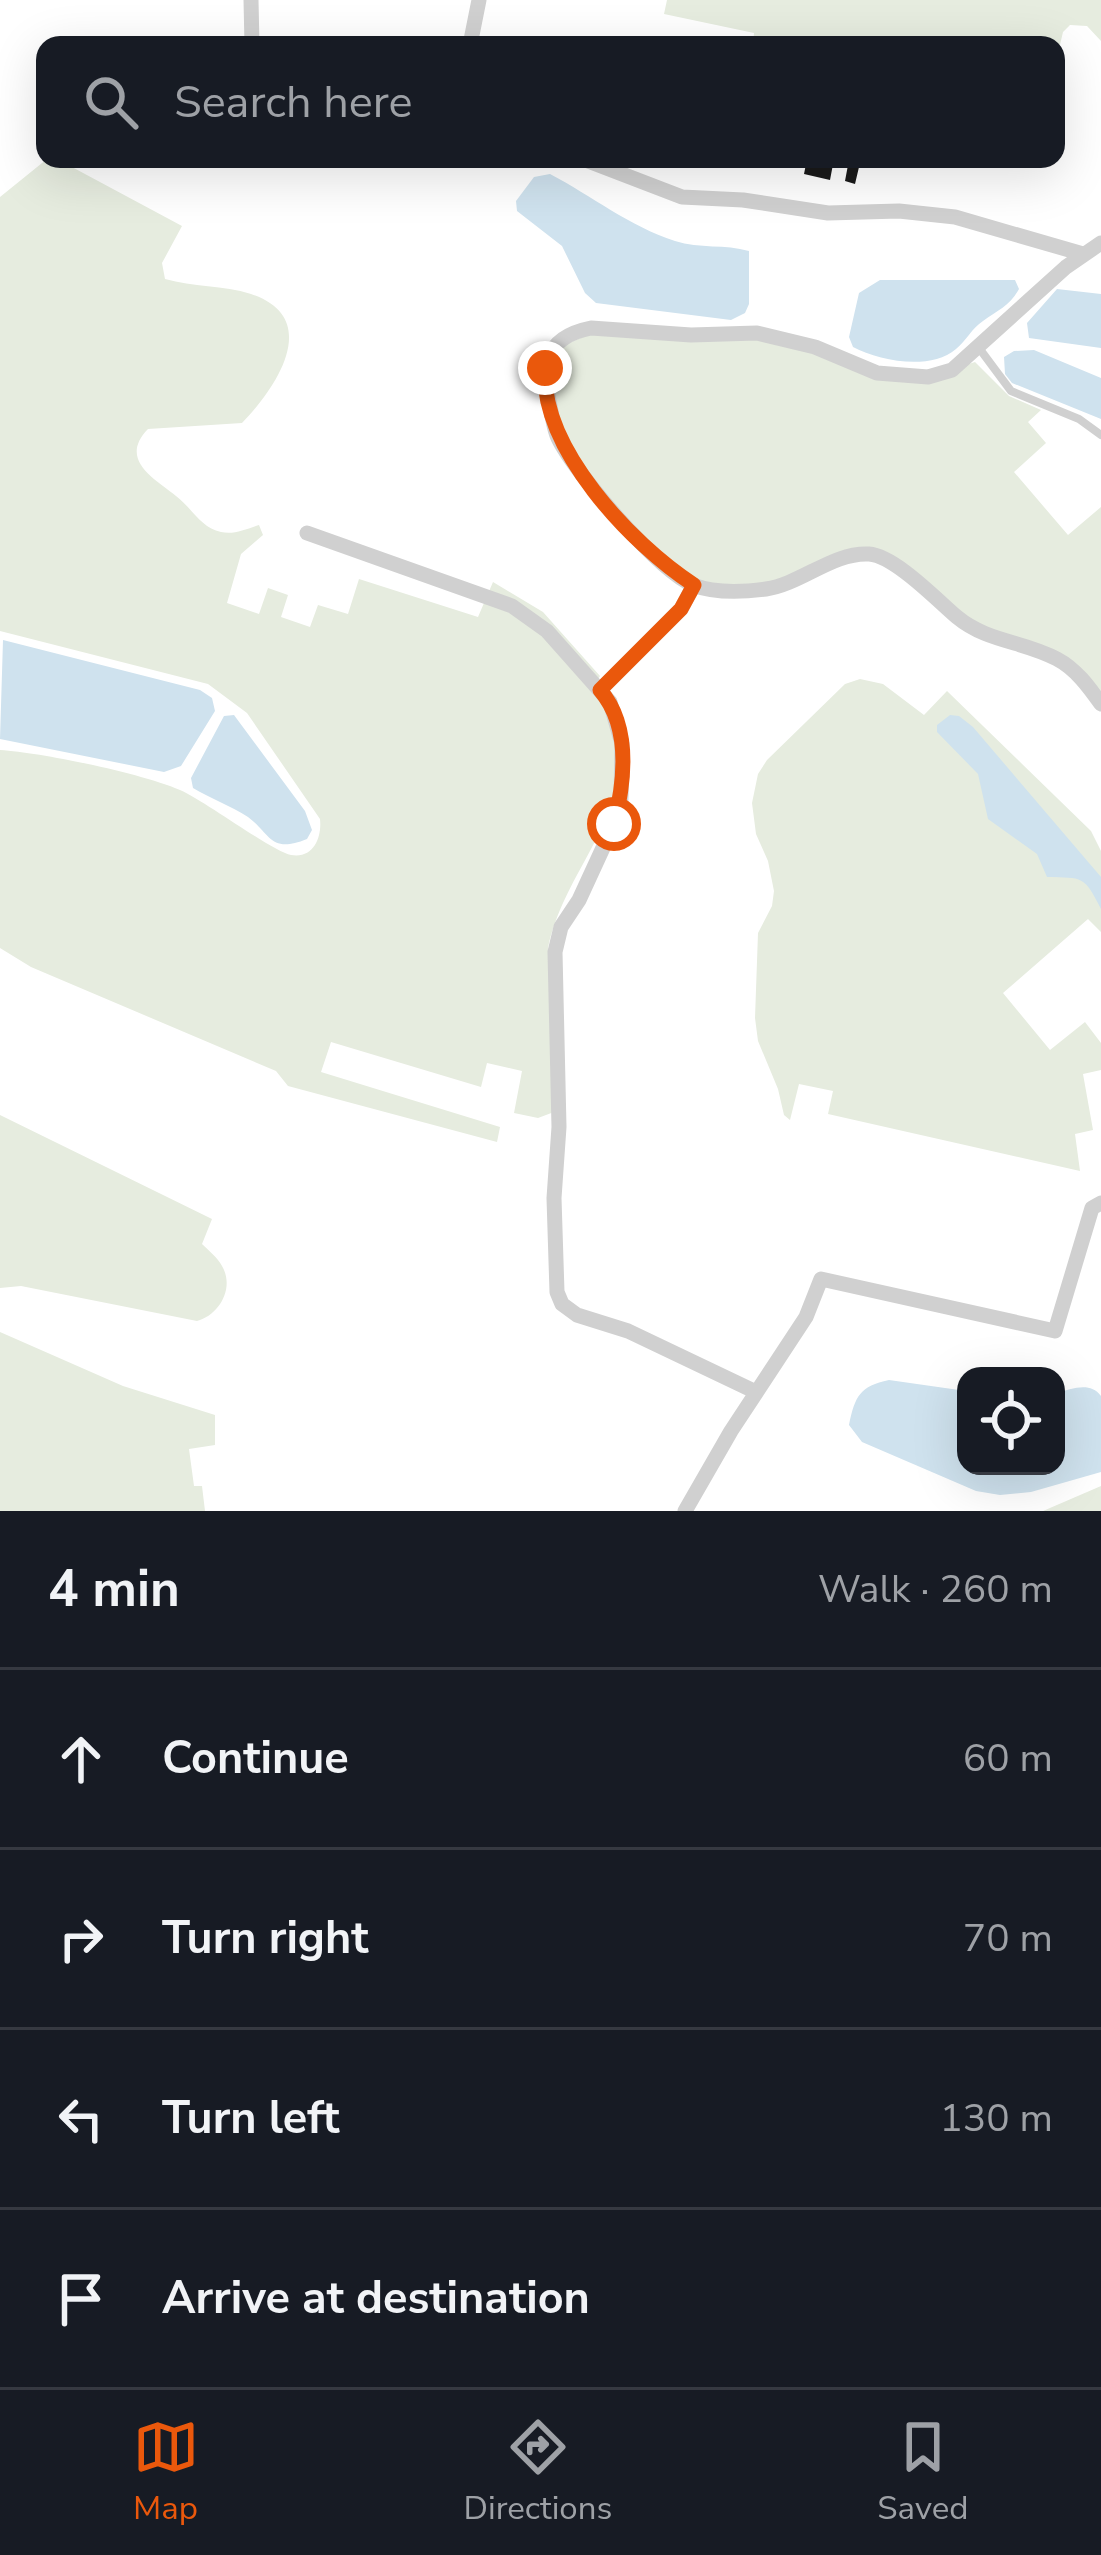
<!DOCTYPE html>
<meta charset="utf-8">
<style>
:root{--surface:#171b24;--page:#20242c;--text:#f1f3f6;--muted:#9ea1a6;--line:#363941;--accent:#ea580c}
body{margin:0;font-family:"Nunito Sans",sans-serif;background:var(--page);color:var(--text)}
.controls{position:absolute;right:36px;bottom:36px;display:grid;overflow:hidden;border-radius:24px;box-shadow:0 12px 48px #0002}
.controls button{width:108px;height:108px;display:grid;place-items:center;padding:0;border:0;border-bottom:3px solid var(--line);background:var(--surface);color:var(--text);font:60px sans-serif}
.stop{position:absolute;width:36px;height:36px;margin:-27px;border:9px solid #ea580c;border-radius:50%;background:#fff}
.stop.end{background:#ea580c;border-color:#fff;box-shadow:0 3px 12px #0008}
.list{margin:0;padding:0;list-style:none}
h2{display:flex;justify-content:space-between;align-items:center;height:156px;margin:0;padding:0 48px;font-size:51px}
h2 small{font-size:39px;font-weight:400;color:var(--muted)}
.list li{display:grid;grid-template-columns:78px 1fr auto;gap:36px;align-items:center;box-sizing:border-box;height:180px;padding:0 48px;border-top:3px solid var(--line)}
.list b{display:block;font-size:45px;white-space:nowrap}
.list em{font-size:39px;font-style:normal;color:var(--muted)}
.icon{flex:none;width:66px;height:66px;fill:none;stroke:currentColor;stroke-width:2;stroke-linecap:round;stroke-linejoin:round}
.map{position:relative;flex:none;width:1101px;height:1511px;overflow:hidden}
.search{position:absolute;background:var(--surface);box-shadow:0 12px 48px #0002;left:36px;right:36px;top:36px;height:132px;display:flex;align-items:center;gap:30px;box-sizing:border-box;padding:0 42px;border-radius:24px;color:var(--muted);font-size:45px}
.sheet{height:876px;background:var(--surface)}
nav{display:flex;justify-content:space-around;align-items:center;box-sizing:border-box;height:168px;border-top:3px solid var(--line);background:var(--surface);font-size:33px;color:var(--muted)}
nav a{display:grid;justify-items:center;gap:6px}
nav .on{color:var(--accent)}
.map>svg:first-child{display:block}
</style>
<div class="map">
<svg width="1101" height="1511" viewBox="0 0 1101 1511">
<rect width="100%" height="100%" fill="#fff"/>
<path fill="#e6ecdf" d="M 667,0 L 1101,0 L 1101,41 L 1087,26 L 1070,25 L 1063,32 L 1056,62 L 1056,45 L 753,45 L 754,33 L 664,14 Z
M 47,159 L 57,159 L 182,226 L 162,263 L 165,279 C 193,287 223,285 251,294 C 323,318 277,387 242,423 L 148,429 C 118,460 155,479 176,496 C 192,508 201,528 221,532 C 234,535 246,529 259,525 L 263,535 L 241,554 L 227,603 L 259,614 L 268,588 L 288,595 L 281,617 L 310,627 L 318,605 L 348,614 L 359,579 L 478,617 L 493,582 L 543,612 L 600,676 L 593,689 C 662,796 568,853 548,948 L 554,1112 L 538,1118 L 514,1113 L 522,1071 L 487,1063 L 481,1087 L 331,1042 L 321,1072 L 500,1127 L 497,1142 L 288,1086 L 276,1071 L 31,967 L 0,948 L 0,750 C 44,753 140,773 180,790 C 207,802 273,852 291,855 C 314,859 322,837 320,819 L 247,713 L 208,684 L 0,631 L 0,197 Z
M 592,333 L 756,337 L 912,382 L 975,362 L 1009,396 L 1041,410 L 1028,422 L 1046,443 L 1014,472 L 1068,535 L 1101,507 L 1101,697 L 1088,679 L 980,628 L 879,552 C 822,569 760,597 700,581 C 670,574 574,465 562,435 C 549,400 549,381 560,347 Z
M 860,679 L 883,684 L 924,715 L 947,691 L 1091,831 L 1101,851 L 1101,932 L 1088,919 L 1003,993 L 1050,1050 L 1085,1022 L 1101,1043 L 1101,1070 L 1083,1074 L 1093,1130 L 1075,1134 L 1080,1171 L 828,1114 L 833,1091 L 799,1084 L 790,1120 L 784,1115 L 778,1089 L 758,1041 L 755,1018 L 758,933 L 772,906 L 774,891 L 768,861 L 756,834 L 752,803 L 758,774 L 767,760 L 845,684 Z
M 0,1115 L 212,1219 L 202,1244 C 208,1250 218,1258 222,1266 C 235,1288 219,1315 197,1321 L 21,1286 L 0,1288 Z
M 0,1332 L 123,1386 L 215,1415 L 215,1445 L 189,1449 L 194,1486 L 202,1486 L 205,1511 L 0,1511 Z
M 1101,1486 L 1101,1511 L 1043,1511 Z"/>
<path fill="#cfe2ee" d="M 550,174 C 592,196 629,226 675,241 C 700,249 725,244 749,251 L 749,304 L 745,313 L 731,320 L 596,303 L 585,293 L 562,246 L 517,211 L 516,201 L 534,177 Z
M 880,280 L 1015,280 L 1019,289 C 1010,306 998,310 983,321 C 972,328 966,341 956,349 C 930,371 880,361 853,347 L 849,337 L 859,293 Z
M 1057,289 L 1101,294 L 1101,348 L 1029,338 L 1027,323 Z
M 1034,350 L 1101,378 L 1101,419 L 1012,383 L 1005,374 L 1004,357 L 1014,351 Z
M 3,640 L 200,690 L 212,698 L 215,711 L 181,766 L 164,772 L 0,739 Z
M 234,715 L 305,811 L 312,830 L 307,839 C 270,854 271,834 248,817 C 231,806 210,798 193,788 L 191,778 L 224,716 Z
M 950,715 L 959,716 L 973,727 L 1101,877 L 1101,909 C 1084,875 1083,878 1047,877 L 1037,854 L 988,819 L 978,774 L 937,732 L 937,725 Z
M 889,1380 L 966,1391 L 966,1466 L 1056,1466 L 1056,1393 C 1072,1389 1090,1381 1101,1396 L 1101,1472 L 1031,1492 L 1000,1495 L 976,1491 L 862,1442 L 849,1425 C 855,1396 860,1386 889,1380 Z"/>
<path fill="#1a1a1a" d="M 807,159 L 834,159 L 830,180 L 804,174 Z
M 848,165 L 859,167 L 855,184 L 845,181 Z"/>
<g fill="none" stroke-linecap="round" stroke-linejoin="round">
<path stroke="#d0d0d0" stroke-width="8" d="M 979,348 L 1011,391 L 1079,419 L 1101,435"/>
<path stroke="#d0d0d0" stroke-width="15" d="M 251,0 L 252,45
M 470,45 L 479,0
M 583,159 L 682,197 L 743,200 L 828,213 L 899,211 L 955,217 L 1083,254
M 1101,243 L 1066,267 L 952,370 L 928,377 L 877,373 L 815,347 L 757,333 L 691,335 L 591,328 C 541,338 542,369 551,411 C 553,420 554,429 558,438 C 574,472 659,571 693,585 C 714,593 744,592 766,589 C 801,584 833,552 869,554 C 895,556 937,600 957,617 C 987,642 1024,641 1057,659 C 1076,669 1089,687 1101,704
M 307,533 L 512,606 L 547,631 L 610,702 L 622,744 L 621,799 L 614,824 L 579,900 L 561,927 L 555,952 L 559,1127 L 554,1198 L 557,1292 L 562,1304 L 577,1315 L 628,1331 L 756,1392
M 600,690 L 681,609 L 694,585
M 685,1511 L 731,1431 L 806,1317 L 821,1279 L 1055,1331 L 1092,1208 L 1101,1203"/>
</g>
<g fill="none" stroke-linecap="round" stroke-linejoin="round">
<path stroke="#ea580c" stroke-width="15" d="M 545,368 C 540,448 631,544 694,585 L 681,609 L 600,690 C 631,726 625,781 614,824"/>
</g>
</svg>
<div class="controls">
<button><svg class="icon" aria-label="locate" viewBox="0 0 24 24"><circle cx="12" cy="12" r="6"/><path d="M12 2v4M12 18v4M2 12h4M18 12h4"/></svg></button>
</div>
<div class="stop" style="left:614px;top:824px"></div>
<div class="stop end" style="left:545px;top:368px"></div>
<div class="search"><svg class="icon" aria-label="search" viewBox="0 0 24 24"><circle cx="10" cy="10" r="6"/><path d="M15 15l6 6"/></svg>Search here</div>
</div>
<section class="sheet">
<h2>4 min<small>Walk · 260 m</small></h2>
<ul class="list">
<li><svg class="icon" aria-label="ahead" viewBox="0 0 24 24"><path d="M12 20V5M6 11l6-6 6 6"/></svg><div><b>Continue</b></div><em>60 m</em></li>
<li><svg class="icon" aria-label="right" viewBox="0 0 24 24"><path d="M7 20v-9h11M14 6l5 5-5 5"/></svg><div><b>Turn right</b></div><em>70 m</em></li>
<li><svg class="icon" aria-label="left" viewBox="0 0 24 24"><path d="M17 20v-9H6M10 6l-5 5 5 5"/></svg><div><b>Turn left</b></div><em>130 m</em></li>
<li><svg class="icon" aria-label="arrive" viewBox="0 0 24 24"><path d="M6 21V4h12l-3 4 3 4H6"/></svg><div><b>Arrive at destination</b></div></li>
</ul>
</section>
<nav>
<a class="on"><svg class="icon" aria-label="map" viewBox="0 0 24 24"><path d="M3 6l6-2 6 2 6-2v14l-6 2-6-2-6 2zM9 4v14M15 6v14"/></svg>Map</a>
<a><svg class="icon" aria-label="directions" viewBox="0 0 24 24"><path d="M12 3l9 9-9 9-9-9zM9 14v-3h6M13 9l2 2-2 2"/></svg>Directions</a>
<a><svg class="icon" aria-label="saved" viewBox="0 0 24 24"><path d="M7 4h10v16l-5-4-5 4z"/></svg>Saved</a>
</nav>
